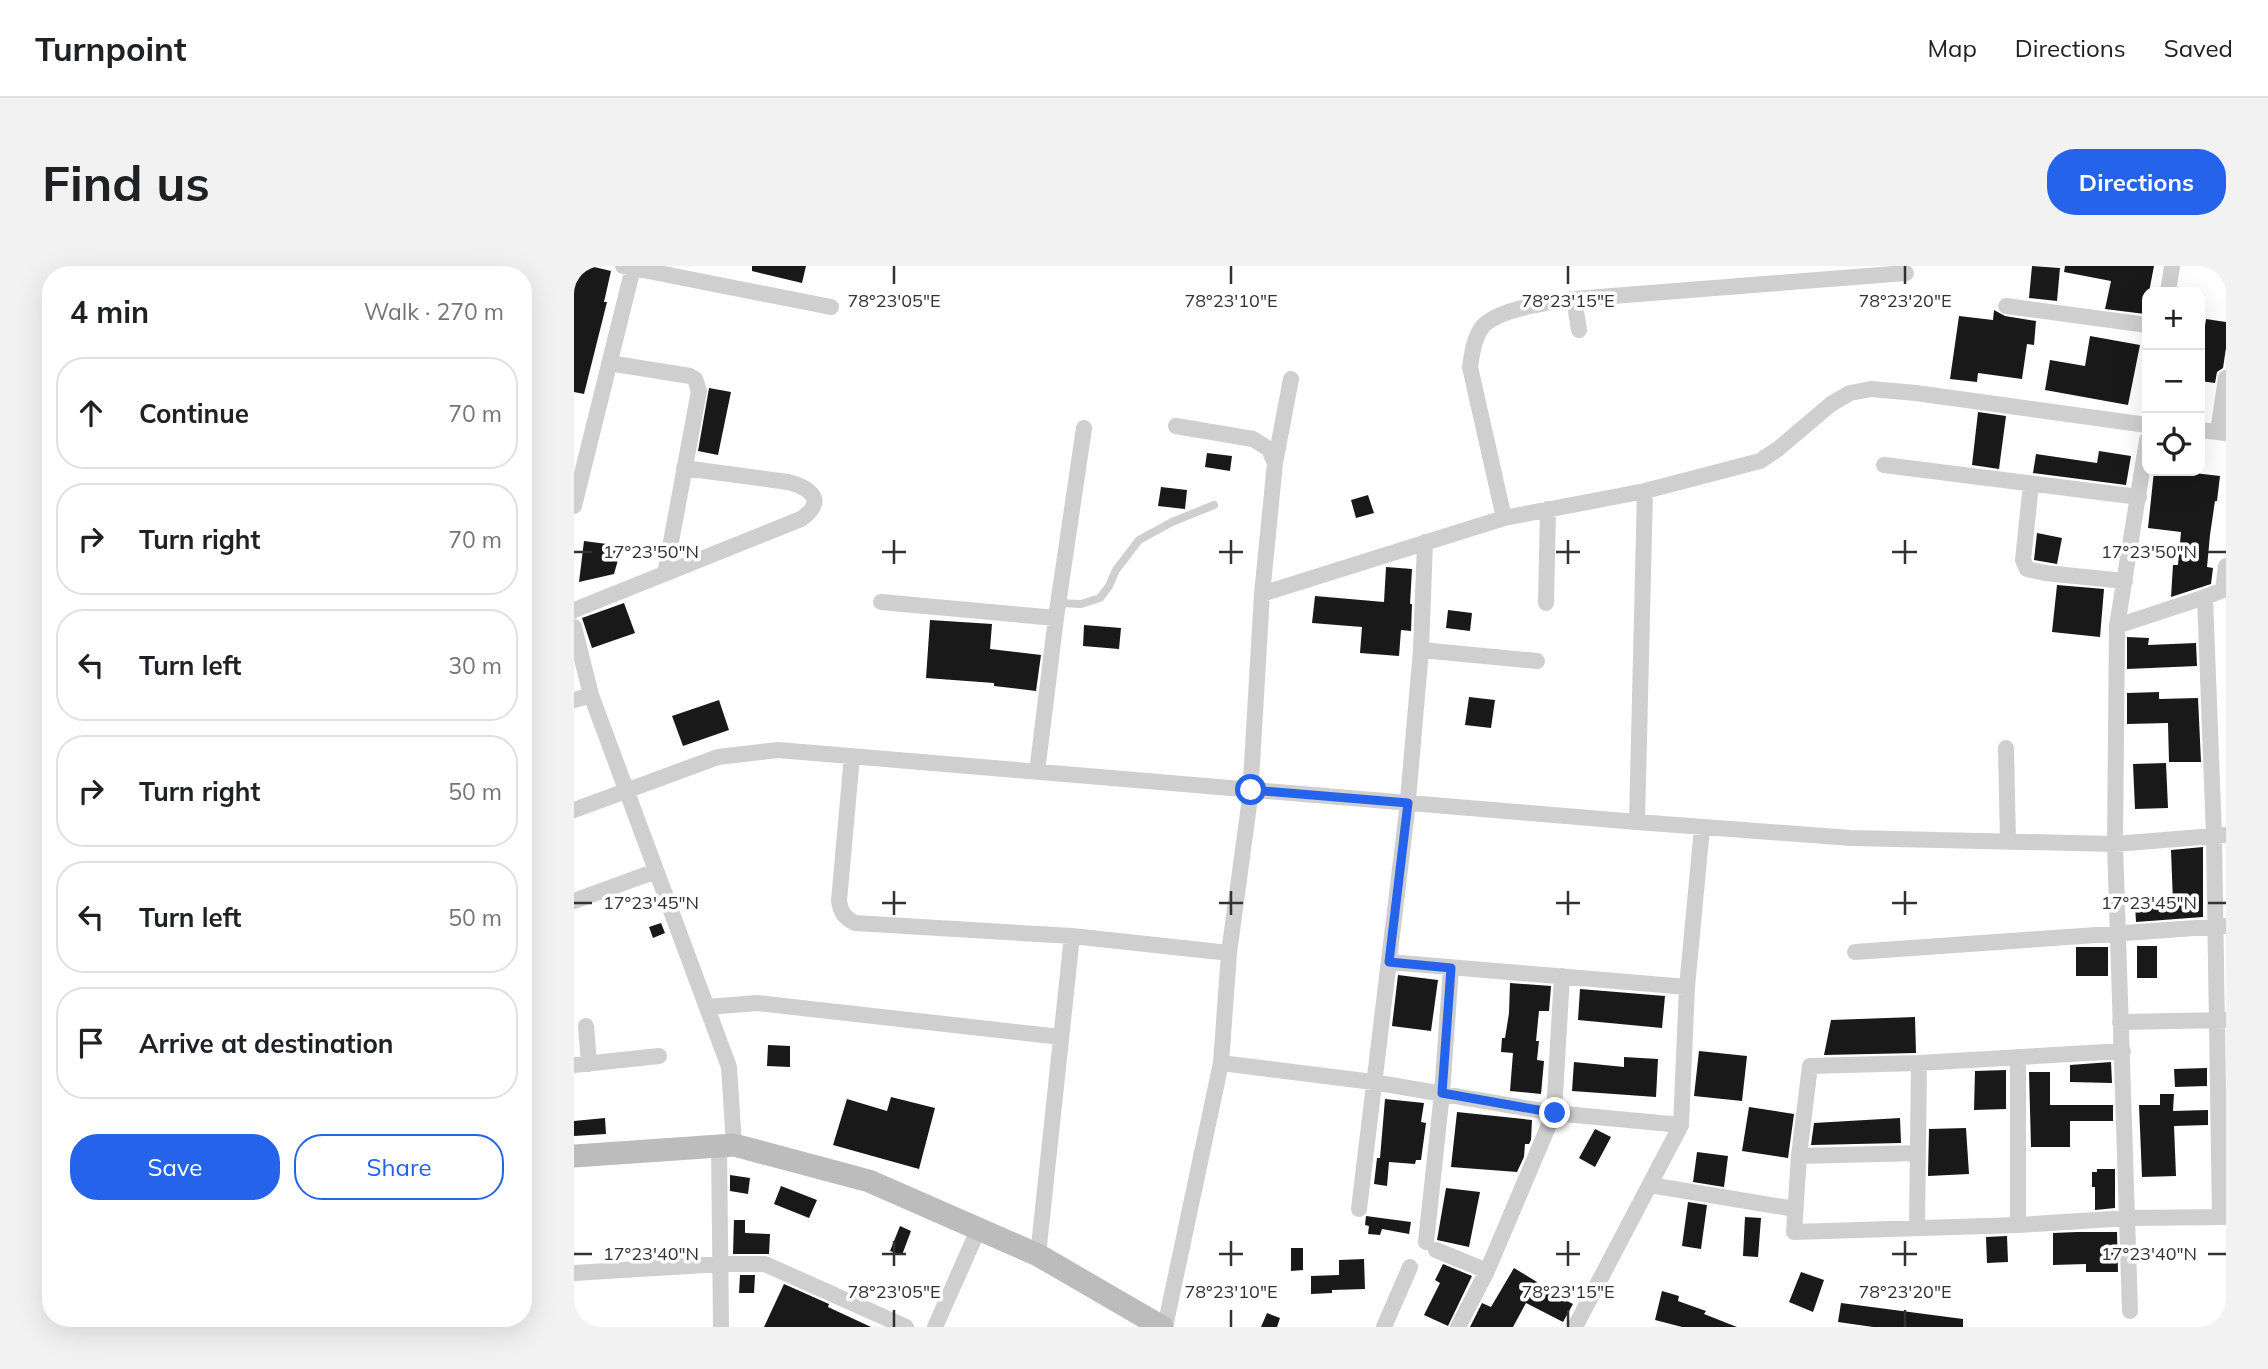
<!DOCTYPE html>
<meta charset="utf-8">
<style>
:root{--surface:#fff;--page:#f2f2f2;--text:#202124;--muted:#757577;--line:#e0e0e0;--accent:#2563eb}
body{margin:0;font-family:Mulish,sans-serif;background:var(--page);color:var(--text)}
.controls{position:absolute;right:21px;top:21px;display:grid;overflow:hidden;border-radius:14px;box-shadow:0 7px 28px #0002}
.controls button{width:63px;height:63px;display:grid;place-items:center;padding:0;border:0;border-bottom:2px solid var(--line);background:var(--surface);color:var(--text);font:35px sans-serif}
.stop{position:absolute;width:21px;height:21px;margin:-16px;border:5px solid #2563eb;border-radius:50%;background:#fff}
.stop.end{background:#2563eb;border-color:#fff;box-shadow:0 2px 7px #0008}
.list{margin:0;padding:0;list-style:none}
h2{display:flex;justify-content:space-between;align-items:center;height:91px;margin:0;padding:0 28px;font-size:30px}
h2 small{font-size:23px;font-weight:400;color:var(--muted)}
.list li{display:grid;grid-template-columns:46px 1fr auto;gap:21px;align-items:center;box-sizing:border-box;height:112px;margin:0 14px 14px;padding:0 14px;border:2px solid var(--line);border-radius:28px}
.list b{display:block;font-size:26px;white-space:nowrap}
.list em{font-size:23px;font-style:normal;color:var(--muted)}
.actions{display:flex;gap:14px;padding:21px 28px}
.actions a{flex:1;padding:16px 0;border:2px solid var(--accent);border-radius:28px;text-align:center;font-size:24px;color:var(--accent)}
.actions .main{background:var(--accent);color:#fff}
.icon{flex:none;width:38px;height:38px;fill:none;stroke:currentColor;stroke-width:2;stroke-linecap:round;stroke-linejoin:round}
.map{position:relative;flex:none;width:1652px;height:1061px;overflow:hidden;border-radius:28px}
header{display:flex;align-items:center;gap:42px;box-sizing:border-box;height:98px;padding:0 35px;background:var(--surface);border-bottom:2px solid var(--line)}
header strong{font-size:33px}
nav{display:flex;gap:38px;margin-inline-start:auto;font-size:24px}
.intro{display:flex;align-items:center;justify-content:space-between;box-sizing:border-box;height:168px;padding:0 42px}
h1{margin:0;font-size:49px}
.button{padding:18px 32px;border-radius:28px;background:var(--accent);color:#fff;font-size:24px;font-weight:700}
main{display:flex;gap:42px;padding:0 42px}
aside{flex:1;background:var(--surface);border-radius:28px;box-shadow:0 7px 28px #0002}
.map>svg:first-child{display:block}
</style>
<header>
<strong>Turnpoint</strong>
<nav><a>Map</a><a>Directions</a><a>Saved</a></nav>
</header>
<div class="intro"><h1>Find us</h1><a class="button">Directions</a></div>
<main>
<aside>
<h2>4 min<small>Walk · 270 m</small></h2>
<ul class="list">
<li><svg class="icon" aria-label="ahead" viewBox="0 0 24 24"><path d="M12 20V5M6 11l6-6 6 6"/></svg><div><b>Continue</b></div><em>70 m</em></li>
<li><svg class="icon" aria-label="right" viewBox="0 0 24 24"><path d="M7 20v-9h11M14 6l5 5-5 5"/></svg><div><b>Turn right</b></div><em>70 m</em></li>
<li><svg class="icon" aria-label="left" viewBox="0 0 24 24"><path d="M17 20v-9H6M10 6l-5 5 5 5"/></svg><div><b>Turn left</b></div><em>30 m</em></li>
<li><svg class="icon" aria-label="right" viewBox="0 0 24 24"><path d="M7 20v-9h11M14 6l5 5-5 5"/></svg><div><b>Turn right</b></div><em>50 m</em></li>
<li><svg class="icon" aria-label="left" viewBox="0 0 24 24"><path d="M17 20v-9H6M10 6l-5 5 5 5"/></svg><div><b>Turn left</b></div><em>50 m</em></li>
<li><svg class="icon" aria-label="arrive" viewBox="0 0 24 24"><path d="M6 21V4h12l-3 4 3 4H6"/></svg><div><b>Arrive at destination</b></div></li>
</ul>
<div class="actions"><a class="main">Save</a><a>Share</a></div>
</aside>
<div class="map">
<svg width="1652" height="1061" viewBox="0 0 1652 1061">
<rect width="100%" height="100%" fill="#fff"/>
<path fill="#191919" d="M 0,0 L 16,0 L 37,5 L 30,36 L 33,36 L 10,128 L 0,126 Z
M 178,0 L 232,0 L 228,17 L 178,5 Z
M 1458,0 L 1486,2 L 1483,35 L 1455,32 Z
M 1491,0 L 1580,0 L 1575,26 L 1573,26 L 1571,48 L 1531,43 L 1537,15 L 1490,6 Z
M 1420,44 L 1431,50 L 1462,55 L 1460,79 L 1453,78 L 1448,113 L 1404,107 L 1403,116 L 1376,113 L 1385,50 L 1419,54 Z
M 1632,53 L 1652,56 L 1652,82 L 1649,102 L 1643,106 L 1641,117 L 1626,115 L 1626,94 Z
M 1516,70 L 1566,79 L 1554,139 L 1471,124 L 1476,94 L 1511,100 Z
M 135,122 L 157,126 L 144,189 L 124,185 Z
M 1404,146 L 1432,150 L 1425,203 L 1398,199 Z
M 1525,185 L 1557,190 L 1552,219 L 1459,207 L 1462,188 L 1523,197 Z
M 633,187 L 658,190 L 656,205 L 631,201 Z
M 1580,205 L 1603,205 L 1646,210 L 1643,235 L 1641,235 L 1636,269 L 1633,301 L 1639,302 L 1637,318 L 1597,331 L 1599,299 L 1604,299 L 1607,266 L 1574,262 Z
M 587,221 L 613,224 L 611,243 L 584,240 Z
M 794,229 L 800,247 L 782,252 L 777,234 Z
M 1463,267 L 1488,272 L 1483,298 L 1460,294 Z
M 10,275 L 48,280 L 40,308 L 5,316 Z
M 812,301 L 838,303 L 836,338 L 838,338 L 837,365 L 827,364 L 825,390 L 786,387 L 788,361 L 738,357 L 741,330 L 810,336 Z
M 1483,319 L 1530,323 L 1526,371 L 1478,366 Z
M 50,337 L 61,367 L 18,382 L 8,352 Z
M 874,344 L 898,347 L 896,365 L 872,362 Z
M 356,354 L 418,358 L 416,383 L 467,389 L 462,425 L 420,420 L 420,417 L 352,412 Z
M 510,359 L 547,362 L 545,383 L 509,380 Z
M 1553,371 L 1575,372 L 1574,379 L 1622,377 L 1623,400 L 1553,403 Z
M 1585,426 L 1585,433 L 1624,432 L 1627,496 L 1595,496 L 1594,457 L 1553,458 L 1553,427 Z
M 895,431 L 921,434 L 917,462 L 891,459 Z
M 145,434 L 155,464 L 109,480 L 98,450 Z
M 1592,497 L 1594,542 L 1561,543 L 1559,498 Z
M 1629,581 L 1629,651 L 1562,656 L 1561,638 L 1599,637 L 1597,584 Z
M 87,657 L 91,667 L 79,672 L 75,661 Z
M 1563,680 L 1583,680 L 1583,712 L 1563,712 Z
M 1502,681 L 1534,681 L 1534,710 L 1502,710 Z
M 824,709 L 864,714 L 857,765 L 818,760 Z
M 936,717 L 977,720 L 975,745 L 965,745 L 962,775 L 965,775 L 963,794 L 970,795 L 967,828 L 936,825 L 939,787 L 927,786 L 928,772 L 931,772 L 935,747 Z
M 1006,723 L 1091,730 L 1088,762 L 1004,754 Z
M 1341,751 L 1342,787 L 1250,789 L 1257,754 Z
M 194,779 L 216,780 L 216,801 L 193,800 Z
M 1125,785 L 1173,790 L 1168,835 L 1120,830 Z
M 1050,791 L 1084,793 L 1082,831 L 998,825 L 1000,796 L 1050,801 Z
M 1537,796 L 1538,817 L 1496,816 L 1496,799 Z
M 1633,802 L 1633,820 L 1601,821 L 1600,803 Z
M 1432,804 L 1432,843 L 1400,844 L 1401,805 Z
M 1455,806 L 1476,806 L 1476,839 L 1539,839 L 1539,855 L 1496,855 L 1496,881 L 1457,881 Z
M 1586,828 L 1600,828 L 1599,845 L 1634,844 L 1634,859 L 1600,860 L 1602,910 L 1568,911 L 1565,839 L 1586,839 Z
M 317,831 L 361,842 L 345,903 L 259,879 L 273,833 L 313,845 Z
M 811,833 L 850,837 L 847,856 L 852,857 L 847,894 L 842,894 L 841,898 L 815,896 L 813,920 L 800,918 L 803,892 L 806,892 Z
M 1175,841 L 1220,848 L 1214,892 L 1168,885 Z
M 883,846 L 958,854 L 957,874 L 955,878 L 951,878 L 950,891 L 943,906 L 877,901 Z
M 31,852 L 32,868 L 0,870 L 0,855 Z
M 1326,852 L 1327,877 L 1237,879 L 1240,857 Z
M 1392,862 L 1395,908 L 1354,910 L 1355,863 Z
M 1021,863 L 1037,871 L 1021,901 L 1005,892 Z
M 1123,886 L 1154,890 L 1150,921 L 1119,916 Z
M 1523,903 L 1541,903 L 1541,942 L 1521,944 L 1521,921 L 1518,921 L 1518,906 L 1523,906 Z
M 156,909 L 176,912 L 174,928 L 156,925 Z
M 207,920 L 243,934 L 235,952 L 200,938 Z
M 872,922 L 906,926 L 895,981 L 863,974 Z
M 1114,936 L 1133,939 L 1127,983 L 1108,980 Z
M 792,950 L 837,956 L 835,968 L 808,963 L 806,969 L 794,968 L 795,960 L 791,959 Z
M 1171,951 L 1187,952 L 1184,991 L 1169,990 Z
M 160,954 L 171,954 L 171,967 L 196,968 L 195,988 L 159,988 Z
M 326,960 L 337,965 L 328,989 L 316,985 Z
M 1503,966 L 1543,966 L 1544,1006 L 1512,1006 L 1512,998 L 1479,999 L 1479,967 Z
M 1433,970 L 1434,996 L 1413,997 L 1412,971 Z
M 717,982 L 729,982 L 729,1004 L 717,1005 Z
M 790,993 L 791,1023 L 758,1024 L 758,1027 L 737,1028 L 737,1010 L 765,1009 L 765,994 Z
M 869,998 L 898,1010 L 874,1060 L 850,1049 L 866,1017 L 861,1014 Z
M 940,1002 L 963,1016 L 962,1019 L 999,1038 L 989,1056 L 952,1037 L 939,1061 L 896,1061 L 908,1037 L 917,1041 Z
M 1227,1006 L 1250,1014 L 1239,1046 L 1215,1036 Z
M 166,1009 L 181,1009 L 180,1027 L 165,1027 Z
M 210,1018 L 255,1038 L 254,1041 L 297,1061 L 190,1061 Z
M 1088,1025 L 1105,1030 L 1104,1035 L 1132,1045 L 1130,1048 L 1163,1061 L 1108,1061 L 1081,1054 Z
M 1267,1037 L 1389,1053 L 1389,1061 L 1299,1061 L 1264,1056 Z
M 693,1047 L 706,1052 L 703,1061 L 687,1061 Z"/>
<g fill="none" stroke-linecap="round" stroke-linejoin="round">
<path stroke="#cfcfcf" stroke-width="8" d="M 484,337 L 507,338 L 526,332 L 535,320 L 542,304 L 565,274 L 598,256 L 640,239"/>
<path stroke="#cfcfcf" stroke-width="16" d="M 49,0 L 257,41
M 1594,26 L 1598,0
M 1000,33 L 1005,64
M 1432,40 L 1573,59
M 35,97 L 116,110 L 121,113 L 125,125 L 91,308
M 1626,164 L 1652,167
M 1644,166 L 1652,112
M 701,197 L 717,113
M 1310,199 L 1565,231
M 1457,218 L 1449,294 L 1453,303 L 1471,307 L 1551,315
M 0,240 L 59,2
M 930,252 L 896,101 C 898,88 900,70 910,59 C 928,42 976,36 1000,33 L 1332,7
M 1649,324 L 1652,300
M 688,328 L 930,252 L 1071,225 L 1186,195 L 1204,183 L 1257,138 L 1276,127 L 1297,123 L 1342,127 L 1573,159
M 1631,331 L 1640,570 L 1646,951
M 307,336 L 482,352
M 972,337 L 974,243
M 0,344 L 227,253 C 253,235 237,222 214,216 L 110,202
M 1543,360 L 1631,331 L 1652,323
M 0,361 L 17,429 L 155,801 L 160,879
M 847,384 L 963,395
M 0,434 L 17,429
M 1432,482 L 1434,576
M 278,490 L 265,635 C 267,647 270,651 281,657 L 498,670 L 464,989
M 463,506 L 482,352 L 510,162
M 0,544 L 144,491 L 204,484 L 1063,556 L 1277,572 L 1541,578 L 1652,569
M 1063,556 L 1071,225
M 0,635 L 82,605
M 498,670 L 655,687
M 1281,686 L 1650,660
M 815,696 L 1113,721 L 1107,859 L 1001,1061
M 1113,721 L 1128,562
M 133,741 L 183,737 L 487,771
M 1546,756 L 1652,754
M 12,760 L 15,798
M 1549,785 L 1345,797 L 1236,800 L 1225,890 L 1220,966 L 1444,959 L 1554,952 L 1652,951
M 1444,791 L 1444,959
M 647,797 L 799,816 L 980,847 L 1107,859
M 0,799 L 85,790
M 145,879 L 147,1061
M 1225,890 L 1343,887
M 1076,919 L 1221,943
M 785,943 L 833,545 L 847,384 L 851,276
M 1343,961 L 1345,797
M 852,976 L 868,827 L 877,702
M 862,984 L 913,1005
M 0,1007 L 148,998 L 191,998 L 332,1061
M 1556,1045 L 1541,578 L 1543,360 L 1573,174
M 361,1061 L 405,962
M 591,1061 L 647,797 L 655,687 L 676,532 L 688,328 L 701,197 L 695,183 L 679,173 L 602,160
M 810,1061 L 836,1001
M 884,1061 L 913,1005 L 980,847 L 988,710"/>
<path stroke="#bcbcbc" stroke-width="23" d="M 0,890 L 160,879 L 295,915 L 464,989 L 588,1061"/>
</g>
<g fill="none" stroke-linecap="round" stroke-linejoin="round">
<path stroke="#2563eb" stroke-width="9" d="M 677,524 L 834,537 L 815,696 L 877,702 L 868,827 L 981,847"/>
</g>
<path fill="none" stroke="#323232" stroke-width="2.5" d="M 320,0 L 320,18M 657,0 L 657,18M 994,0 L 994,18M 1331,0 L 1331,18M 320,274 L 320,298M 657,274 L 657,298M 994,274 L 994,298M 1331,274 L 1331,298M 0,286 L 18,286M 308,286 L 332,286M 645,286 L 669,286M 982,286 L 1006,286M 1318,286 L 1343,286M 1634,286 L 1652,286M 320,625 L 320,649M 657,625 L 657,649M 994,625 L 994,649M 1331,625 L 1331,649M 0,637 L 18,637M 308,637 L 332,637M 645,637 L 669,637M 982,637 L 1006,637M 1318,637 L 1343,637M 1634,637 L 1652,637M 320,975 L 320,1000M 657,975 L 657,1000M 994,975 L 994,1000M 1331,975 L 1331,1000M 0,988 L 18,988M 308,988 L 332,988M 645,988 L 669,988M 982,988 L 1006,988M 1318,988 L 1343,988M 1634,988 L 1652,988M 320,1044 L 320,1061M 657,1044 L 657,1061M 994,1044 L 994,1061M 1331,1044 L 1331,1061"/>
<g font-size="18" text-anchor="middle" fill="#323232" stroke="#fff" stroke-width="7" stroke-linejoin="round" paint-order="stroke">
<text x="320" y="41">78°23'05"E</text>
<text x="657" y="41">78°23'10"E</text>
<text x="994" y="41">78°23'15"E</text>
<text x="1331" y="41">78°23'20"E</text>
<text x="77" y="292">17°23'50"N</text>
<text x="1575" y="292">17°23'50"N</text>
<text x="77" y="643">17°23'45"N</text>
<text x="1575" y="643">17°23'45"N</text>
<text x="77" y="994">17°23'40"N</text>
<text x="1575" y="994">17°23'40"N</text>
<text x="320" y="1032">78°23'05"E</text>
<text x="657" y="1032">78°23'10"E</text>
<text x="994" y="1032">78°23'15"E</text>
<text x="1331" y="1032">78°23'20"E</text>
</g>
</svg>
<div class="controls">
<button>+</button>
<button>−</button>
<button><svg class="icon" aria-label="locate" viewBox="0 0 24 24"><circle cx="12" cy="12" r="6"/><path d="M12 2v4M12 18v4M2 12h4M18 12h4"/></svg></button>
</div>
<div class="stop" style="left:677px;top:524px"></div>
<div class="stop end" style="left:981px;top:847px"></div>
</div>
</main>
